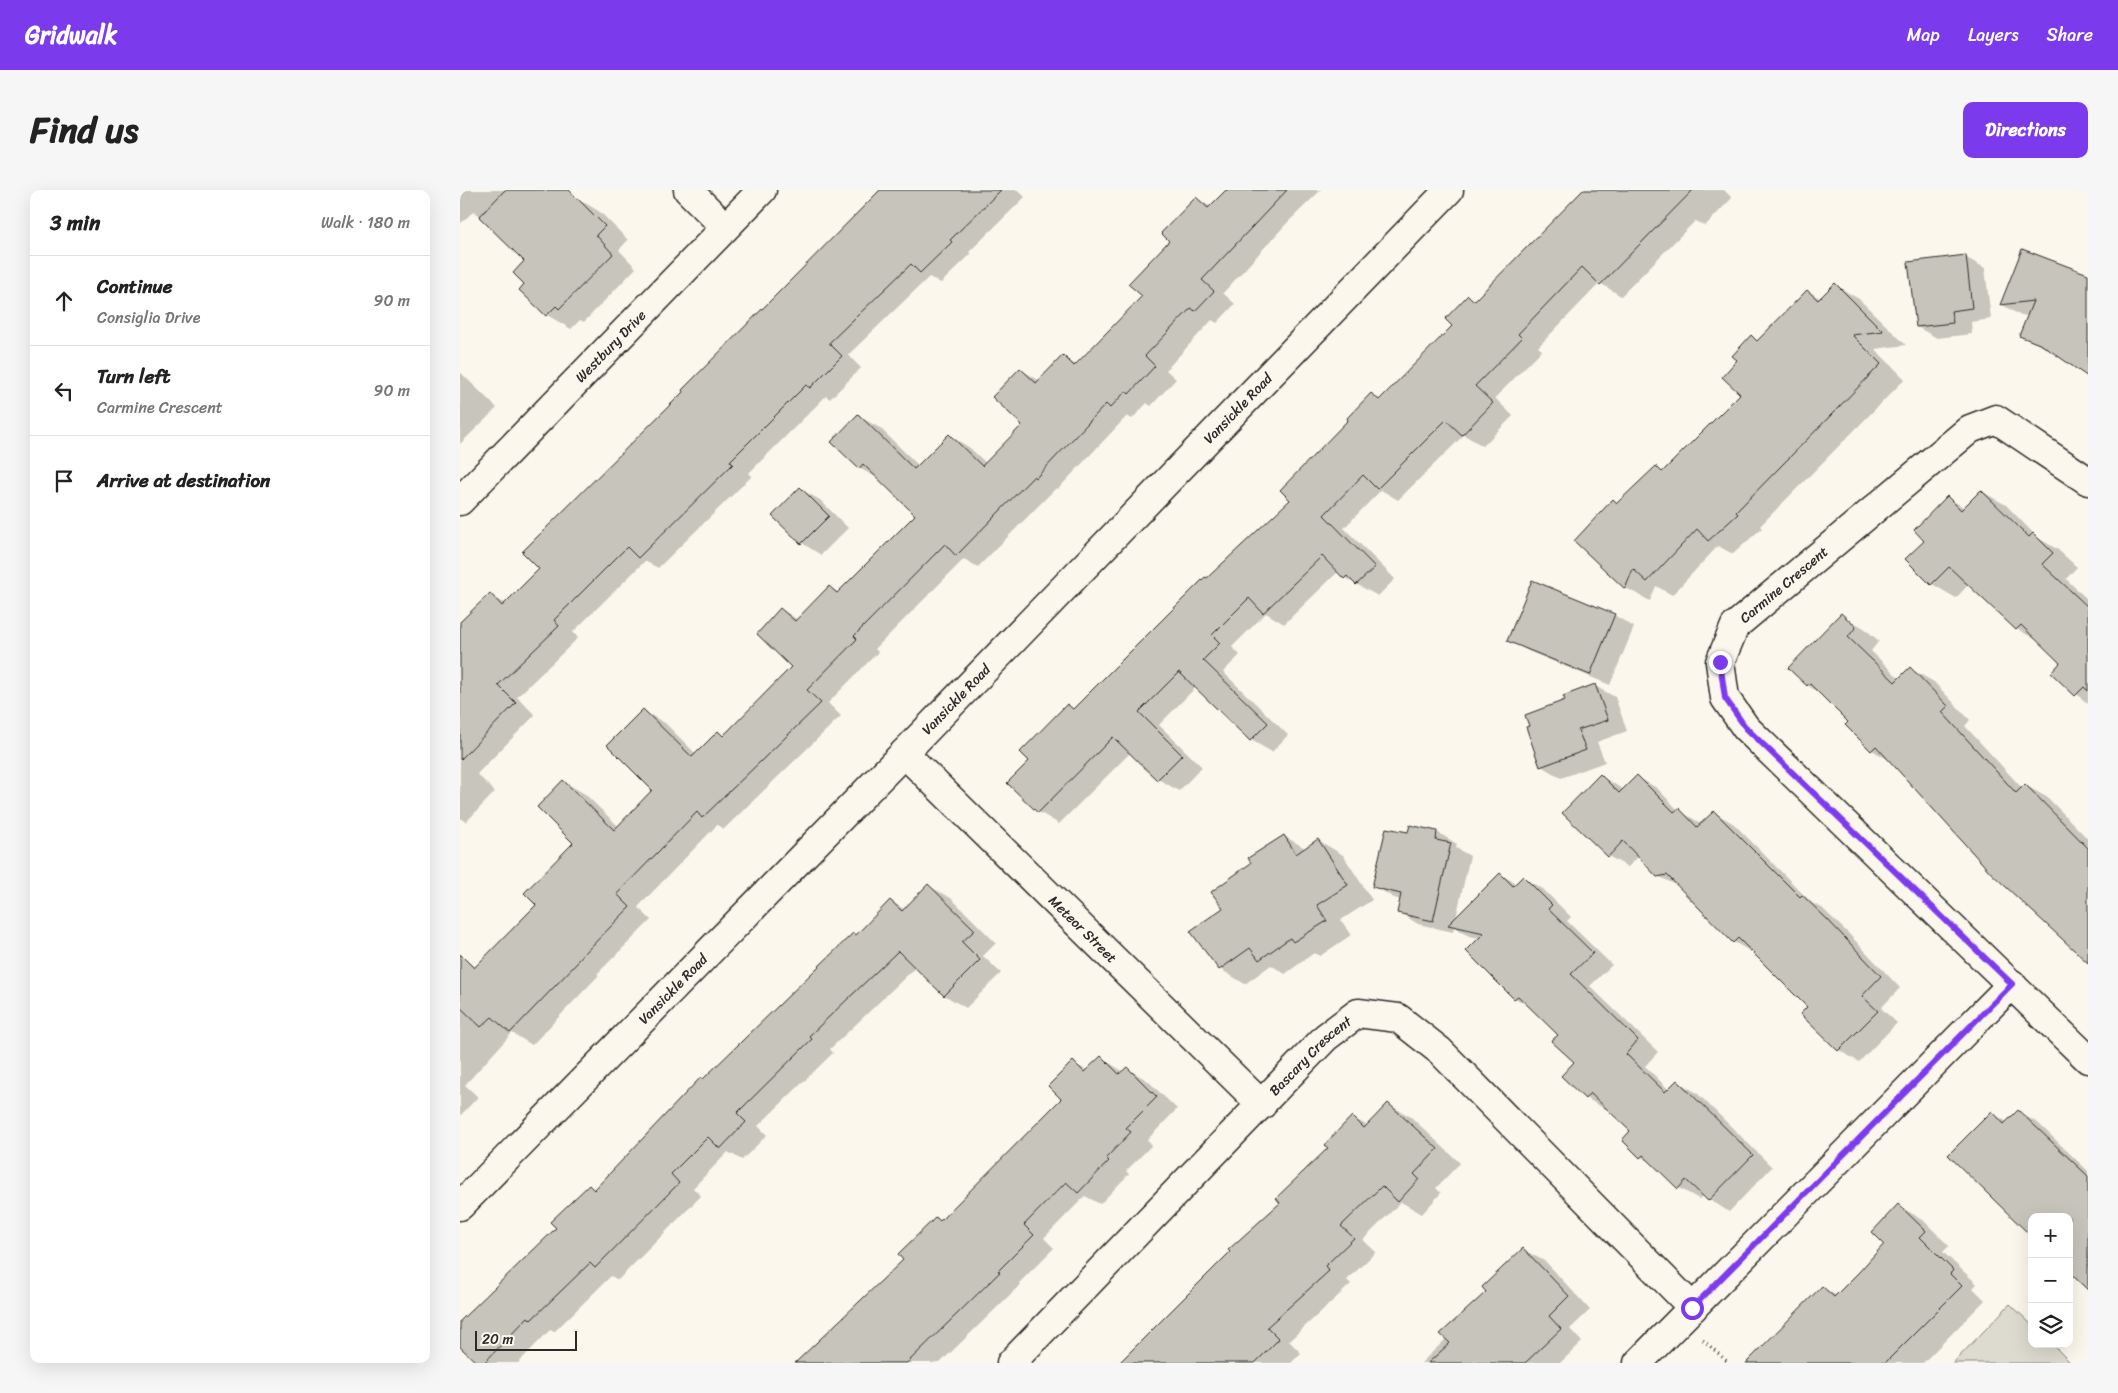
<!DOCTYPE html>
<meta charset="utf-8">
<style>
:root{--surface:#fff;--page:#f6f6f6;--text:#222;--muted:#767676;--line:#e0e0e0;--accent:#7c3aed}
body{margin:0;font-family:Sriracha,sans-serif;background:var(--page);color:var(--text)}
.controls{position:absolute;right:15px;bottom:15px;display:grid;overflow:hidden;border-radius:10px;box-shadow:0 5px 20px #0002}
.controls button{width:45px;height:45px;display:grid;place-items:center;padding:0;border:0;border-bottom:1px solid var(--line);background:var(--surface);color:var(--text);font:25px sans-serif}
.scale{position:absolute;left:15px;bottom:12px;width:102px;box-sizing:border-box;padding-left:5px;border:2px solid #2b2b2b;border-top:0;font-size:14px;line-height:18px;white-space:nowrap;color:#2b2b2b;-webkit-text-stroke:4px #fbf7ec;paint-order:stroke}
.stop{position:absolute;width:15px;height:15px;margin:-11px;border:4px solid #7c3aed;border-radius:50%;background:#fff}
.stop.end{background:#7c3aed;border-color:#fff;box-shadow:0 1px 5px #0008}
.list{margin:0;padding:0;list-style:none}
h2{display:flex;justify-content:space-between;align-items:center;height:65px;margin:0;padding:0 20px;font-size:21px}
h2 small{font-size:16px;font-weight:400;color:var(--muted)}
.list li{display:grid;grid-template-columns:32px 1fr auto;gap:15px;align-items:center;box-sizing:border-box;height:90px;padding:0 20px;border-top:1px solid var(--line)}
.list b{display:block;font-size:19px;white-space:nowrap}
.list p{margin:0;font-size:16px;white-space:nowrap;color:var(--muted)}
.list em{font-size:16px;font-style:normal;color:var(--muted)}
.icon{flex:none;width:28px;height:28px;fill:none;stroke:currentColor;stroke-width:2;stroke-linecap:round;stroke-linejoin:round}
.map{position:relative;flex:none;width:1628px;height:1173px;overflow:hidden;border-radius:10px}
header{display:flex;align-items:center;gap:30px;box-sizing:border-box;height:70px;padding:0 25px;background:var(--accent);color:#fff}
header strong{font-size:24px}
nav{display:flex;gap:28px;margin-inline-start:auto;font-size:18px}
.intro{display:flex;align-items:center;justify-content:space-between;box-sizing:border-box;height:120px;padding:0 30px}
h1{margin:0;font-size:35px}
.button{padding:12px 22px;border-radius:10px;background:var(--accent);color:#fff;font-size:18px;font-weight:700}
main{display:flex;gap:30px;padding:0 30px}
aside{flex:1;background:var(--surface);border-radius:10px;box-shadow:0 5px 20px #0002}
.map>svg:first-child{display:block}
</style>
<header>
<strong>Gridwalk</strong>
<nav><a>Map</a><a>Layers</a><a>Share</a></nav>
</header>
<div class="intro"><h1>Find us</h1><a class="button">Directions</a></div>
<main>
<aside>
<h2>3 min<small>Walk · 180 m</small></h2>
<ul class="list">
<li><svg class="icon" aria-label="ahead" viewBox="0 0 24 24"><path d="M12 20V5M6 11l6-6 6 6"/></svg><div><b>Continue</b><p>Consiglia Drive</p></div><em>90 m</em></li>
<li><svg class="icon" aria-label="left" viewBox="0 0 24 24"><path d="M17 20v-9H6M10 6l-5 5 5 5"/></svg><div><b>Turn left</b><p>Carmine Crescent</p></div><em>90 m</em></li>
<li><svg class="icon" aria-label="arrive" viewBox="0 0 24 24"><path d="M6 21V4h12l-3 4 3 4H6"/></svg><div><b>Arrive at destination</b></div></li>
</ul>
</aside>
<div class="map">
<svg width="1628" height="1173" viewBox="0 0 1628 1173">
<rect width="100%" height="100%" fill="#fbf7ec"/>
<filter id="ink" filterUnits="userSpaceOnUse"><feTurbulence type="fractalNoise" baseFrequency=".02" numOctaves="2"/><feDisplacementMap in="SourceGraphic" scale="10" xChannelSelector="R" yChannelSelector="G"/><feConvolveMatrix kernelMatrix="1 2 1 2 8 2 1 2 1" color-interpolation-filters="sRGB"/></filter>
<g filter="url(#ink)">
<path fill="#dddad0" stroke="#84827e" d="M 1550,1114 L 1572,1135 L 1572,1154 L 1592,1154 L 1611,1173 L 1493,1173 Z"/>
<path fill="#0003" d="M 0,0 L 104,0 L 140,22 L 168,50 L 159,60 L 176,78 L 124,132 L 120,130 L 111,139 L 87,125 L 61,100 L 66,94 L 66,71 L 14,21 L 0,34 Z
M 422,0 L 558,0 L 565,7 L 509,62 L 511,64 L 481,93 L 469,87 L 388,165 L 401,178 L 370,209 L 366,206 L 289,283 L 292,286 L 198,378 L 185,371 L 113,442 L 118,448 L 57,507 L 75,525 L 17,584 L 35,602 L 6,632 L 0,628 L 0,438 L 30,405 L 46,414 L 81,379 L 225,202 Z
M 768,0 L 861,0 L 827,33 L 763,103 L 775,114 L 757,133 L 752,130 L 706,180 L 716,189 L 691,216 L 687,213 L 672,229 L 667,226 L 598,299 L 596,298 L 518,377 L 504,369 L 415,459 L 418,462 L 368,513 L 381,526 L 264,639 L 257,635 L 178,717 L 191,730 L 137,784 L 139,785 L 72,855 L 52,843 L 5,895 L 18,907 L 0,926 L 0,775 L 5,770 L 16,777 L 77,715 L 115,653 L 104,592 L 125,604 L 159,637 L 194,600 L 183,521 L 205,533 L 236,564 L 259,543 L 264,546 L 333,477 L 321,419 L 338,430 L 369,397 L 379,403 L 457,325 L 421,290 L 399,278 L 398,226 L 420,238 L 459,276 L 489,245 L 510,258 L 527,274 L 563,235 L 560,179 L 580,191 L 603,167 L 616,175 L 683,106 L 710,51 L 736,8 L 751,17 Z
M 1143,0 L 1264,0 L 1272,8 L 1245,36 L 1235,31 L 1161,106 L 1140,93 L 1078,157 L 1082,160 L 1035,208 L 1053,226 L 1023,256 L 1004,245 L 938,310 L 921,300 L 884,338 L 935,389 L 918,406 L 885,388 L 879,381 L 824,434 L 806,423 L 772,457 L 780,465 L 763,482 L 828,545 L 812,562 L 791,550 L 736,497 L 699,535 L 742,577 L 719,601 L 698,589 L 671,562 L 599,634 L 579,622 L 571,571 L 608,516 L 614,520 L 831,310 L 822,300 L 911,205 L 921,210 L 994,136 L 1008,107 L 1015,110 Z
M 1505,67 L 1525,78 L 1531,129 L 1511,132 L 1512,144 L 1477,148 L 1457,137 Z
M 1628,87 L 1628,186 L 1595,163 L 1560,145 L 1569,125 L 1561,126 L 1541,114 Z
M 1375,95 L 1399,109 L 1446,155 L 1415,159 L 1445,189 L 1300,336 L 1302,338 L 1273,364 L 1258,356 L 1212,405 L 1196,396 L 1190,411 L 1166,398 L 1116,351 L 1153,311 L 1158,313 L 1196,278 L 1203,282 L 1282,204 L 1279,170 L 1291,147 L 1298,151 L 1348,101 L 1361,109 Z
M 0,182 L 37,218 L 0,254 Z
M 340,299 L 360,310 L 388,338 L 361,365 L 342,353 Z
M 1521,301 L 1546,315 L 1578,348 L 1597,359 L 1617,377 L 1606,389 L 1628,410 L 1628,514 L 1593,483 L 1602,473 L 1580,452 L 1557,439 L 1509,394 L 1496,408 L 1472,394 L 1466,351 L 1488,308 L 1505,318 Z
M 1154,425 L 1174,437 L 1150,495 L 1068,461 L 1049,450 Z
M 1381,425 L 1404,438 L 1419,451 L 1411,461 L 1440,489 L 1451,479 L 1474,492 L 1510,530 L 1505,536 L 1562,598 L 1565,595 L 1588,608 L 1628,649 L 1628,771 L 1432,572 L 1412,560 L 1390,532 L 1361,504 L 1347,495 Z
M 1135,496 L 1155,507 L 1167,541 L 1137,552 L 1145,572 L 1101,588 L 1081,576 L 1106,511 Z
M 1141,586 L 1164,600 L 1177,587 L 1197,598 L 1218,620 L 1242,634 L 1254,622 L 1274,634 L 1352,713 L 1362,718 L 1388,743 L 1440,798 L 1421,818 L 1437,833 L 1399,872 L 1379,860 L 1342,824 L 1349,817 L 1293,763 L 1274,752 L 1220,697 L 1198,686 L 1179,666 L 1168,677 L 1148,666 Z
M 951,636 L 977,642 L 997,654 L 996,658 L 1010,666 L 996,728 L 1040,684 L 1057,694 L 1063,688 L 1083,699 L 1111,727 L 1107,731 L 1152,775 L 1130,796 L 1198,862 L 1185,876 L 1209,900 L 1217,891 L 1237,903 L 1312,977 L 1269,1022 L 1243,1005 L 1239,1009 L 1219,998 L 1196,975 L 1181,967 L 1171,941 L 1147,918 L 1145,919 L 1126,908 L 1115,872 L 1099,844 L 1073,818 L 1055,808 L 1020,748 L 1009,746 L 994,737 L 993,742 L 958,734 L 939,722 L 941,710 L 934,708 L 914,696 L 949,644 Z
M 824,646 L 845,658 L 858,650 L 883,665 L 912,710 L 881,730 L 891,745 L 860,766 L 854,763 L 825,784 L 811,775 L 785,794 L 760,779 L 764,718 L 793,673 Z
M 469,696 L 491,708 L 536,753 L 523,766 L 541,783 L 506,818 L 484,805 L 456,777 L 370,859 L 373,863 L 298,936 L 307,945 L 282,970 L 268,962 L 233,998 L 241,1006 L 158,1090 L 151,1086 L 94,1142 L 90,1140 L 58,1173 L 18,1173 L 0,1155 L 0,1133 L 97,1038 L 129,997 L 135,1000 L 243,890 L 396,746 L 431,711 L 445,720 Z
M 641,868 L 664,882 L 667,878 L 688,891 L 717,919 L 687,950 L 692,955 L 666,981 L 669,984 L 640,1014 L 625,1006 L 584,1048 L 594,1058 L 559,1093 L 560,1095 L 480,1173 L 338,1173 L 445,1070 L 476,1029 L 481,1031 L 603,909 L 613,873 L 628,881 Z
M 928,914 L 951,927 L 1000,973 L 976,998 L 981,1003 L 962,1024 L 941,1012 L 903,1050 L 916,1062 L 887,1090 L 891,1094 L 829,1151 L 841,1163 L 831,1173 L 660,1173 L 822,1013 L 892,927 L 908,936 Z
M 1558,922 L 1578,933 L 1628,981 L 1628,1101 L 1609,1082 L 1609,1027 L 1532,923 L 1547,932 Z
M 1439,1016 L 1463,1030 L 1489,1056 L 1483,1062 L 1517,1094 L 1513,1098 L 1525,1110 L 1463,1173 L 1288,1173 L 1362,1097 L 1377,1106 L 1426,1054 Z
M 1064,1060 L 1086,1072 L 1130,1120 L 1110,1139 L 1122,1152 L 1100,1173 L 961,1173 L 987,1148 Z"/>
<path fill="#c7c4bc" stroke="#2b2b2b" d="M 45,0 L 109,0 L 145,36 L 136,45 L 153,64 L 99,119 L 96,116 L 86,126 L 59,100 L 64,94 L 53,83 L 64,71 L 19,27 Z
M 420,0 L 541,0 L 490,50 L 492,52 L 460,83 L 451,74 L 369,153 L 382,166 L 350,198 L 346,195 L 270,271 L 273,274 L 178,368 L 167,357 L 94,430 L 99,436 L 38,495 L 56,513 L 0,570 L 0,432 L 30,403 L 42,416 L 79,379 L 62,362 L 223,202 L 222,200 Z
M 766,0 L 827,0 L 742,90 L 754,101 L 735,121 L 731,118 L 685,166 L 695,176 L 669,204 L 666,201 L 650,218 L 646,214 L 576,288 L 574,286 L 496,366 L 485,354 L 394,446 L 397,449 L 347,500 L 361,513 L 242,628 L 237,622 L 157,704 L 170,717 L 117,771 L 118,772 L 50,843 L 32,827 L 21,837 L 0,817 L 0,764 L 14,778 L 76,715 L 64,703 L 113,653 L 77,617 L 103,590 L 154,640 L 192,600 L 147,555 L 183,519 L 232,567 L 258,541 L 263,546 L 331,477 L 297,444 L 320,418 L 335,431 L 369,396 L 377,403 L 455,325 L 403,274 L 399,279 L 371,252 L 398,224 L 454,279 L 489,244 L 522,276 L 562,235 L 532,207 L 560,178 L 576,193 L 603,165 L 614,176 L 682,106 L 668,94 L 709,51 L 701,43 L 736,7 L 748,18 Z
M 1123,0 L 1233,0 L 1140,95 L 1122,77 L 1058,144 L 1062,148 L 1015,196 L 1033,213 L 1002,245 L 986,230 L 917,299 L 903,285 L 864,325 L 915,377 L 896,395 L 887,386 L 884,389 L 862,366 L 803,423 L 789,408 L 752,445 L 760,453 L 743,470 L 808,533 L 790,551 L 719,482 L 679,522 L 722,565 L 697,590 L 653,547 L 578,623 L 547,593 L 569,571 L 560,562 L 607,514 L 613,519 L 745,387 L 747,388 L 830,310 L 820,300 L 888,230 L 887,228 L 911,203 L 919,210 L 992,136 L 985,129 L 1008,105 L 1014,111 Z
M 1562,59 L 1628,84 L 1628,187 L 1582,155 L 1559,146 L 1573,111 L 1540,115 Z
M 1506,65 L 1512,118 L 1491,121 L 1493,133 L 1456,137 L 1448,72 Z
M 1375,93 L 1423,141 L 1392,145 L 1421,174 L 1276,322 L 1278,324 L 1248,351 L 1237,339 L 1187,392 L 1173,379 L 1165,399 L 1114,351 L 1153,309 L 1157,313 L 1196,276 L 1202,282 L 1280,204 L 1262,187 L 1277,170 L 1272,166 L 1291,145 L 1297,151 L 1347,100 L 1358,110 Z
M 340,297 L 369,326 L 341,354 L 312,326 Z
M 1521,300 L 1569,347 L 1573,343 L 1593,363 L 1582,374 L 1628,417 L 1628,501 L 1624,497 L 1615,506 L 1591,483 L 1600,473 L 1561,435 L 1556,440 L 1489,377 L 1471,395 L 1445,369 L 1464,351 L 1454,340 L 1487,306 L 1501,320 Z
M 1072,390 L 1155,424 L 1130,485 L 1047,451 Z
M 1381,423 L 1396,437 L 1388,447 L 1435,492 L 1450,477 L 1488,516 L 1482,522 L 1556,603 L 1565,594 L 1628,658 L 1628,773 L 1531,683 L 1416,556 L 1411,561 L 1385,535 L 1388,532 L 1349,493 L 1347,496 L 1328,478 Z
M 1135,494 L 1148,530 L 1118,540 L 1126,560 L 1080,577 L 1066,537 L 1069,536 L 1065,525 L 1105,510 L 1103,506 Z
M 1140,584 L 1159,603 L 1177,585 L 1214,622 L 1219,618 L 1237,637 L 1254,621 L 1340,707 L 1342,705 L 1368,730 L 1421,786 L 1402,806 L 1418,821 L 1378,861 L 1340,824 L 1347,817 L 1278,748 L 1273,753 L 1207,685 L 1197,687 L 1163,651 L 1148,667 L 1102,623 Z
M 950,635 L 977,641 L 976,650 L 991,653 L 973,731 L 937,723 L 941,704 L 912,697 L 926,638 L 948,642 Z
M 824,645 L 836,664 L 858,649 L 888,695 L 857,715 L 867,731 L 833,752 L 830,748 L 799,770 L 790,758 L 759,780 L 730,741 L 763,718 L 751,702 L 791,673 L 788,668 Z
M 1040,683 L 1053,696 L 1063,686 L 1092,715 L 1088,719 L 1133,763 L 1111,784 L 1178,850 L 1166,864 L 1205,902 L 1217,890 L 1293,965 L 1248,1011 L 1226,990 L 1218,999 L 1183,965 L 1180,968 L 1162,950 L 1170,941 L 1130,903 L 1125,909 L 1101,886 L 1114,872 L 1091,851 L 1098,845 L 1058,806 L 1054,809 L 1006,761 L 1024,743 L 988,735 Z
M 468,694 L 515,740 L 502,752 L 520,770 L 484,806 L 438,761 L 349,846 L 352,849 L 277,923 L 286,932 L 260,959 L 248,947 L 211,984 L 219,993 L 135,1078 L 130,1073 L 71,1130 L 68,1127 L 24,1173 L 17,1173 L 0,1157 L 0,1131 L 96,1038 L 90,1032 L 129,995 L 134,1000 L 241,887 L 243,889 L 393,743 L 396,745 L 430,710 L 442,721 Z
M 641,866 L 659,884 L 667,877 L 697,907 L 666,938 L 671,942 L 646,968 L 649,971 L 618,1003 L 606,992 L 564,1035 L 574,1045 L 538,1081 L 540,1082 L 447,1173 L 335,1173 L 443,1070 L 438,1064 L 476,1027 L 480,1031 L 601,909 L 588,896 L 613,871 L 624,882 Z
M 928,913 L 978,959 L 954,984 L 959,989 L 938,1012 L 922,996 L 881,1036 L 894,1048 L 865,1076 L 869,1081 L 807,1137 L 819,1149 L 795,1173 L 659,1173 L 770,1062 L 768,1060 L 820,1013 L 816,1008 L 868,958 L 864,955 L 892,926 L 904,938 Z
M 1558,920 L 1628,986 L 1628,1100 L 1609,1082 L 1609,1027 L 1572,1027 L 1572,1047 L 1488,965 L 1532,921 L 1544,934 Z
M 1438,1014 L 1466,1041 L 1460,1047 L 1493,1080 L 1490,1084 L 1502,1096 L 1425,1173 L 1286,1173 L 1362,1096 L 1374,1107 L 1399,1082 L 1424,1054 L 1412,1042 Z
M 1063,1058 L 1109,1106 L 1089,1126 L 1101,1139 L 1065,1173 L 968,1173 L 990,1153 L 980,1144 L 1026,1102 L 1022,1097 Z"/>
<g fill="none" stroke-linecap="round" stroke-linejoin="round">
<defs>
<g id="minor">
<path d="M 228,0 L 265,37"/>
<path d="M 1628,291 L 1536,229 L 1510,239 L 1275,436 L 1260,472 L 1265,508 L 1286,538 L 1628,869"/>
<path id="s1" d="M 0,311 L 302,0"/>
<path id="s2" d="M 444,563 L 802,915"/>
<path id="s3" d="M 551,1173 L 866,847 L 898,823 L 938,828 L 980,861 L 1233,1118"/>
<path d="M 1178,1173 L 1552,794"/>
</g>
<g id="tertiary">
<path id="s4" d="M 0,1016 L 444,563 L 989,0"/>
</g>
</defs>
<use href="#minor" stroke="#2b2b2b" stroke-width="31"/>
<use href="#tertiary" stroke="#2b2b2b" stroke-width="31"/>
<path stroke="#2b2b2b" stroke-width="3" stroke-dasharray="1 4" stroke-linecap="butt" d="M 1243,1150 L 1269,1173"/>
<use href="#minor" stroke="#fbf7ec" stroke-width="28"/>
<use href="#tertiary" stroke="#fbf7ec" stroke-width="28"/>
</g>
</g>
<g fill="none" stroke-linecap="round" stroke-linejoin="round" filter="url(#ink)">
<path stroke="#7c3aed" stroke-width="6" d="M 1232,1118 L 1552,794 L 1286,538 L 1265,508 L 1260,472"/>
</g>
<g text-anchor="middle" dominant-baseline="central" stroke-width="4.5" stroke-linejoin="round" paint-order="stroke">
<g font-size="14" fill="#2b2b2b" stroke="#fbf7ec">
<text stroke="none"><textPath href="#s1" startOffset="216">Westbury Drive</textPath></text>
<text stroke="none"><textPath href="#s4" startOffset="1114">Vansickle Road</textPath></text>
<text transform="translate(1324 395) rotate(-40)">Carmine Crescent</text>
<text stroke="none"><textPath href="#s4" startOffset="709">Vansickle Road</textPath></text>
<text stroke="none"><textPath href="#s2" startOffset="251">Meteor Street</textPath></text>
<text stroke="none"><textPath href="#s4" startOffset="304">Vansickle Road</textPath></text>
<text stroke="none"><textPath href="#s3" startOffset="429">Bascary Crescent</textPath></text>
</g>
</g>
</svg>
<div class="controls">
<button>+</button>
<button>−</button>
<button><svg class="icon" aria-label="layers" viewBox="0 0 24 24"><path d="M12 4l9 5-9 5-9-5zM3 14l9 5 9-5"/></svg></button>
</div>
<div class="scale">20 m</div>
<div class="stop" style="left:1232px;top:1118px"></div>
<div class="stop end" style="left:1260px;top:472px"></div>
</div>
</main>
